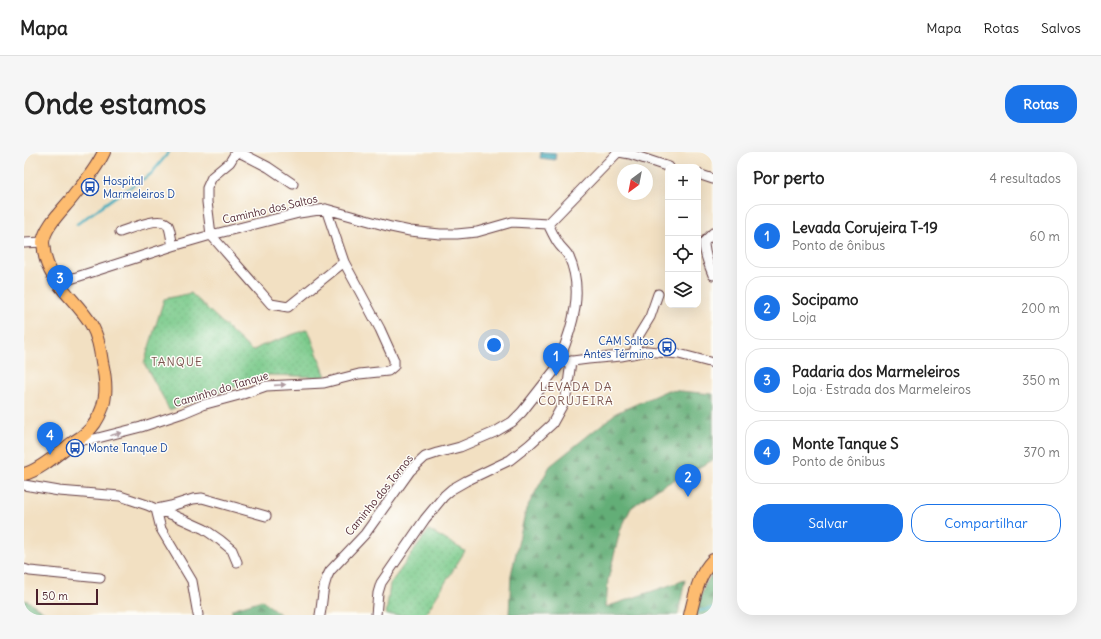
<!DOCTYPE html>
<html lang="pt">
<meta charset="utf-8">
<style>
:root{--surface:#fff;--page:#f6f6f6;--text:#222;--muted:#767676;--line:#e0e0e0;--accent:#1a73e8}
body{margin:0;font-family:Delius,sans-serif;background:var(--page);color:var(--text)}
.controls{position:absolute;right:12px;top:12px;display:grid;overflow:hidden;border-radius:8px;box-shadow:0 4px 16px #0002}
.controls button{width:36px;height:36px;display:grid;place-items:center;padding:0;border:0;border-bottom:1px solid var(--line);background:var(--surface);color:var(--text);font:20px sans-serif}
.compass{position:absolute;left:593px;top:12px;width:36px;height:36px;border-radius:50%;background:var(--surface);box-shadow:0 4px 16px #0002;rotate:212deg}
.scale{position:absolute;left:12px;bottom:10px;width:62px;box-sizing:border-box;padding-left:4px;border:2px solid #4a1f2b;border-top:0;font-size:11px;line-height:14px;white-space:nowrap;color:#4a1f2b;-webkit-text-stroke:3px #fdfcf7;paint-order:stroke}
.you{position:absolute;left:470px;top:193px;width:14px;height:14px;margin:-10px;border:3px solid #fff;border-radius:50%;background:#1a73e8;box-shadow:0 0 0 6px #1a73e833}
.badge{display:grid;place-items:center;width:26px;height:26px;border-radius:50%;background:var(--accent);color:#fff;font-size:13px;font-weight:700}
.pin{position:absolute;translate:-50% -33px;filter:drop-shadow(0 1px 2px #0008)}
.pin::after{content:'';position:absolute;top:21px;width:14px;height:12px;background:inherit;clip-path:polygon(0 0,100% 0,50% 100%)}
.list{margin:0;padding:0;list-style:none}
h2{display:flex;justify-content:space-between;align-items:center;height:52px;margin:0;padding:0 16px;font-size:17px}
h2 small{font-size:13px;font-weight:400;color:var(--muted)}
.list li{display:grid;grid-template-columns:26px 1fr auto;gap:12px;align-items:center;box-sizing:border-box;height:64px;margin:0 8px 8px;padding:0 8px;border:1px solid var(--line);border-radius:16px}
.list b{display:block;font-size:15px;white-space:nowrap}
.list p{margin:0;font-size:13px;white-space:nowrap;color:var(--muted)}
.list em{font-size:13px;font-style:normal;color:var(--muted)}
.actions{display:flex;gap:8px;padding:12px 16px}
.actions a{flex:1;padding:9px 0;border:1px solid var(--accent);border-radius:16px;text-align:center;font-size:14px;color:var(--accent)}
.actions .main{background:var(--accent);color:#fff}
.icon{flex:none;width:22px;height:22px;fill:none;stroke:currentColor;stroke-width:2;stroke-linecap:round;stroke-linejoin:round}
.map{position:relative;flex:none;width:689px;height:463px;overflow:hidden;border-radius:16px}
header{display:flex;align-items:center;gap:24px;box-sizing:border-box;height:56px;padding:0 20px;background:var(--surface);border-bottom:1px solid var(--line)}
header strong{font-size:19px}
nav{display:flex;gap:22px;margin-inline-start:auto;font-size:14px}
.intro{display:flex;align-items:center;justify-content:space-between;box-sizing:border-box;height:96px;padding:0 24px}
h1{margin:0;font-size:28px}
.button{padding:10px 18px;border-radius:16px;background:var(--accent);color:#fff;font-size:14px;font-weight:700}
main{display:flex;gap:24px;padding:0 24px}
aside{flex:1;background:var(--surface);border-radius:16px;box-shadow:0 4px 16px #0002}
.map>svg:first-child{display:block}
</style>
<header>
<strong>Mapa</strong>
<nav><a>Mapa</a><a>Rotas</a><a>Salvos</a></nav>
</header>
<div class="intro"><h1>Onde estamos</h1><a class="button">Rotas</a></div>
<main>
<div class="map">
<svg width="689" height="463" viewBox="0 0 689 463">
<defs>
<pattern id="grass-dots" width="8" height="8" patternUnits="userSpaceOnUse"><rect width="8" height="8" fill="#7aca8b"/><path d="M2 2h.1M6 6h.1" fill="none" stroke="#6bad78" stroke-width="1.8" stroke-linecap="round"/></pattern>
<pattern id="forest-firs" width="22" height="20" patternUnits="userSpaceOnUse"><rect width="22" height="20" fill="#63ae77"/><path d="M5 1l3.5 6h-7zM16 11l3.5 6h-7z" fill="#548d62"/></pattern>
<pattern id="water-rules" width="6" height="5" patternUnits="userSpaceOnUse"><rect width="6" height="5" fill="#3caabb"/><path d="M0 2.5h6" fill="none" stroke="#348a98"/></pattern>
</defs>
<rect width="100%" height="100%" fill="#fdfcf7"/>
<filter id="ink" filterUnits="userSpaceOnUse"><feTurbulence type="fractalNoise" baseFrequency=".025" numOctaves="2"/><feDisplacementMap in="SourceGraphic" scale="8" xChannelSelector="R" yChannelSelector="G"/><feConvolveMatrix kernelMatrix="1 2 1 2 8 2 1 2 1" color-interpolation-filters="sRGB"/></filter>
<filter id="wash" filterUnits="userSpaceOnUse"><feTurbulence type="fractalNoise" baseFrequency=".012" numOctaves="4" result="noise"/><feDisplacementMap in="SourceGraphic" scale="16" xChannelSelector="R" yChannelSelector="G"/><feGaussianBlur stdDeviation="0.9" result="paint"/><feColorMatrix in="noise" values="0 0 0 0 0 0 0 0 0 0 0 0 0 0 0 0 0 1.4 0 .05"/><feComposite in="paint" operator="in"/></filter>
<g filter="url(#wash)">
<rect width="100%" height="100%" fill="#f2e0c2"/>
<path fill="url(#grass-dots)" stroke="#62745b" d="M 167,141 L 228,199 L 237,194 L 284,177 L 302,225 L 245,223 L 145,258 L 141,249 L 120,211 L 140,147 Z
M 405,378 L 441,399 L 401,463 L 362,463 L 366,432 Z"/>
<path fill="url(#forest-firs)" stroke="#566651" d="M 644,238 L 689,242 L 689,308 L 631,338 L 607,356 L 596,379 L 584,428 L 582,455 L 661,428 L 654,463 L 485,463 L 487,423 L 502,357 L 526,314 L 592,261 Z
M 689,420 L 689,463 L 671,463 L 680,435 Z
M 0,448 L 4,449 L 25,463 L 0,463 Z
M 238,448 L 257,463 L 208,463 L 208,457 Z"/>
<path fill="url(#water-rules)" stroke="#436473" d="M 517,0 L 532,1 L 531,8 L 516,6 Z"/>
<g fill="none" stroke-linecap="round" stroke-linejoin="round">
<path stroke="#3caabb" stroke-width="2.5" d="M 53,72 L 91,45 L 127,22 L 145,0
M 671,460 L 689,456"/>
</g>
</g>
<g filter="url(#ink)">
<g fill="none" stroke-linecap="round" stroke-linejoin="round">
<defs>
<path id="minor" d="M 215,0 L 244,15 L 269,32
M 595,0 L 606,2 L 645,15
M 674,22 L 689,27
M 524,72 L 594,0
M 96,80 C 105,77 138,63 144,73 C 147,79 147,88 149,94
M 689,81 L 680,90 C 680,103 685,112 689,123
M 187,83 L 247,152 L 264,155 L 320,110
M 187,83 L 183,50 L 183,36 L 188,25 L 206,10 L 212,0
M 0,91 L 19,90
M 34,131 L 149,94 L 187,83 L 275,61 L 302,57 L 367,75 L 386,79 L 416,82 L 433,82 L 453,80 L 488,70 L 524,72 C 527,78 530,85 534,91 C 537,96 543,100 545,105 C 560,138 549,174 536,206 L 538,209
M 609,202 L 612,195 L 615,183 L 626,165 L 634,142
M 541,210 L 564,207 L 597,204 L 623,199 L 655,202 L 689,211
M 53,288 L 70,287 L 117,275 L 159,261 L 178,253 L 219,242 L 242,234 L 300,231 L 335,222 L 364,219 L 370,214 L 370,208 L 356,177 L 320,110 L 302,57
M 0,333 L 35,339 L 96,344 L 123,353 L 132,357 L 149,363 L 180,377 L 196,388 L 208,398 L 213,410
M 132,357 L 137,377 L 168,429 L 174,463
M 133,357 L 147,354 L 169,347 L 178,346 L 242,364
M 0,417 L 6,419 L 76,426
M 296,463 C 299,448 298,432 306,419 L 341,382 L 386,319 L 401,305 L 413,301 L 436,295 L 471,280 L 488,270 L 498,260 L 538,209
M 352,463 L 354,441 L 357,431 L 401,367 L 420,344 L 428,337 L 442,329 L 486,308 L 505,293 L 528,272 L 539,252 L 543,240 L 547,209"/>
<path id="major" d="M 0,322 C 15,319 36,300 48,291 C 52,288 57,286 61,282 C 65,279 68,275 71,271 C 84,251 83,232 78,210 C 76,197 74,184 67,172 C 52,147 24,130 20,99 C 20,96 19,93 19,90 C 21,73 41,56 51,42 C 62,29 73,15 80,0
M 666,463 C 671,443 674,423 689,408"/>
</defs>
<use href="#minor" stroke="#633c42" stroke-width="11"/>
<use href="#major" stroke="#633c42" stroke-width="14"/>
<use href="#minor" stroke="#fff" stroke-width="9"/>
<use href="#major" stroke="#fdbc6f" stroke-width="12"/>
</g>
<defs><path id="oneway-solid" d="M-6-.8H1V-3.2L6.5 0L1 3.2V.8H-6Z"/></defs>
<g fill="#ae9aa0">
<use href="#oneway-solid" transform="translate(256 233) rotate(-4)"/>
<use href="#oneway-solid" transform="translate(92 282) rotate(-15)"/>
</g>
</g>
<defs>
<symbol id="bus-ring" viewBox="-11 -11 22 22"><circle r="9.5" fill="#fdfcf7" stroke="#1a4fb4" stroke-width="1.5"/><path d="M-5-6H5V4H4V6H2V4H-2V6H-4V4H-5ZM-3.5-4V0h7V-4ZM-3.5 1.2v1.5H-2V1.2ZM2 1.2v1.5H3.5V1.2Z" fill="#1a4fb4"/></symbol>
</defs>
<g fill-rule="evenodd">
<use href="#bus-ring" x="56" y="25" width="20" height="20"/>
<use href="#bus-ring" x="633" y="185" width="20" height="20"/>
<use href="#bus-ring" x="41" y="286" width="20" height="20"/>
</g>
<g text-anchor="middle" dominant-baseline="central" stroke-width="3" stroke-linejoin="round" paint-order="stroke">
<g font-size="11" fill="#164399" stroke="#fdfcf7" text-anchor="start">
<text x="79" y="29">Hospital<tspan x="79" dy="13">Marmeleiros D</tspan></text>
<text x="630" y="189" text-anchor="end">CAM Saltos<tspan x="630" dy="13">Antes Término</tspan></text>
<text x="64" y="296">Monte Tanque D</text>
</g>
<g font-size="11" fill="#4a1f2b" stroke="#fdfcf7">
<text transform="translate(246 57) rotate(-13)">Caminho dos Saltos</text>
<text transform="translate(197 237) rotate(-17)">Caminho do Tanque</text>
<text transform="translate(355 343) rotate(-51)">Caminho dos Tornos</text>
</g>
<g font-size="12" letter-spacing="1" fill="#7d554f" stroke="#fdfcf7">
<text x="153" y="209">TANQUE</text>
<text x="552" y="234">LEVADA DA<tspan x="552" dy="14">CORUJEIRA</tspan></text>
</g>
</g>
</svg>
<div class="controls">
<button>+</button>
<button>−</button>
<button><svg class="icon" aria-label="locate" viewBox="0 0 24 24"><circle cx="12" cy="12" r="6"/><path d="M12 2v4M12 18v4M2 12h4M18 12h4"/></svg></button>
<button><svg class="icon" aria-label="layers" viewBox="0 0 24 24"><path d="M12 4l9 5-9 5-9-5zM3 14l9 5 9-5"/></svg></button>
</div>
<svg class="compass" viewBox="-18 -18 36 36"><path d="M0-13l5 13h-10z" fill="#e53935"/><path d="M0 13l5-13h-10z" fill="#767676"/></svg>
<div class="scale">50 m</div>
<div class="you"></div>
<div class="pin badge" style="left:532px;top:224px">1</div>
<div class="pin badge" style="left:664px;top:345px">2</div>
<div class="pin badge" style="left:36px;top:146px">3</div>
<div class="pin badge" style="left:26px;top:303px">4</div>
</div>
<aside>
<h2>Por perto<small>4 resultados</small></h2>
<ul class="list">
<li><span class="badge">1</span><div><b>Levada Corujeira T-19</b><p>Ponto de ônibus</p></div><em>60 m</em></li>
<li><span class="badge">2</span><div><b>Socipamo</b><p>Loja</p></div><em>200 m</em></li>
<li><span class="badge">3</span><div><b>Padaria dos Marmeleiros</b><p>Loja · Estrada dos Marmeleiros</p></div><em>350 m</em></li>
<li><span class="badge">4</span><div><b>Monte Tanque S</b><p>Ponto de ônibus</p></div><em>370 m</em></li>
</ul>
<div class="actions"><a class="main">Salvar</a><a>Compartilhar</a></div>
</aside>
</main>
